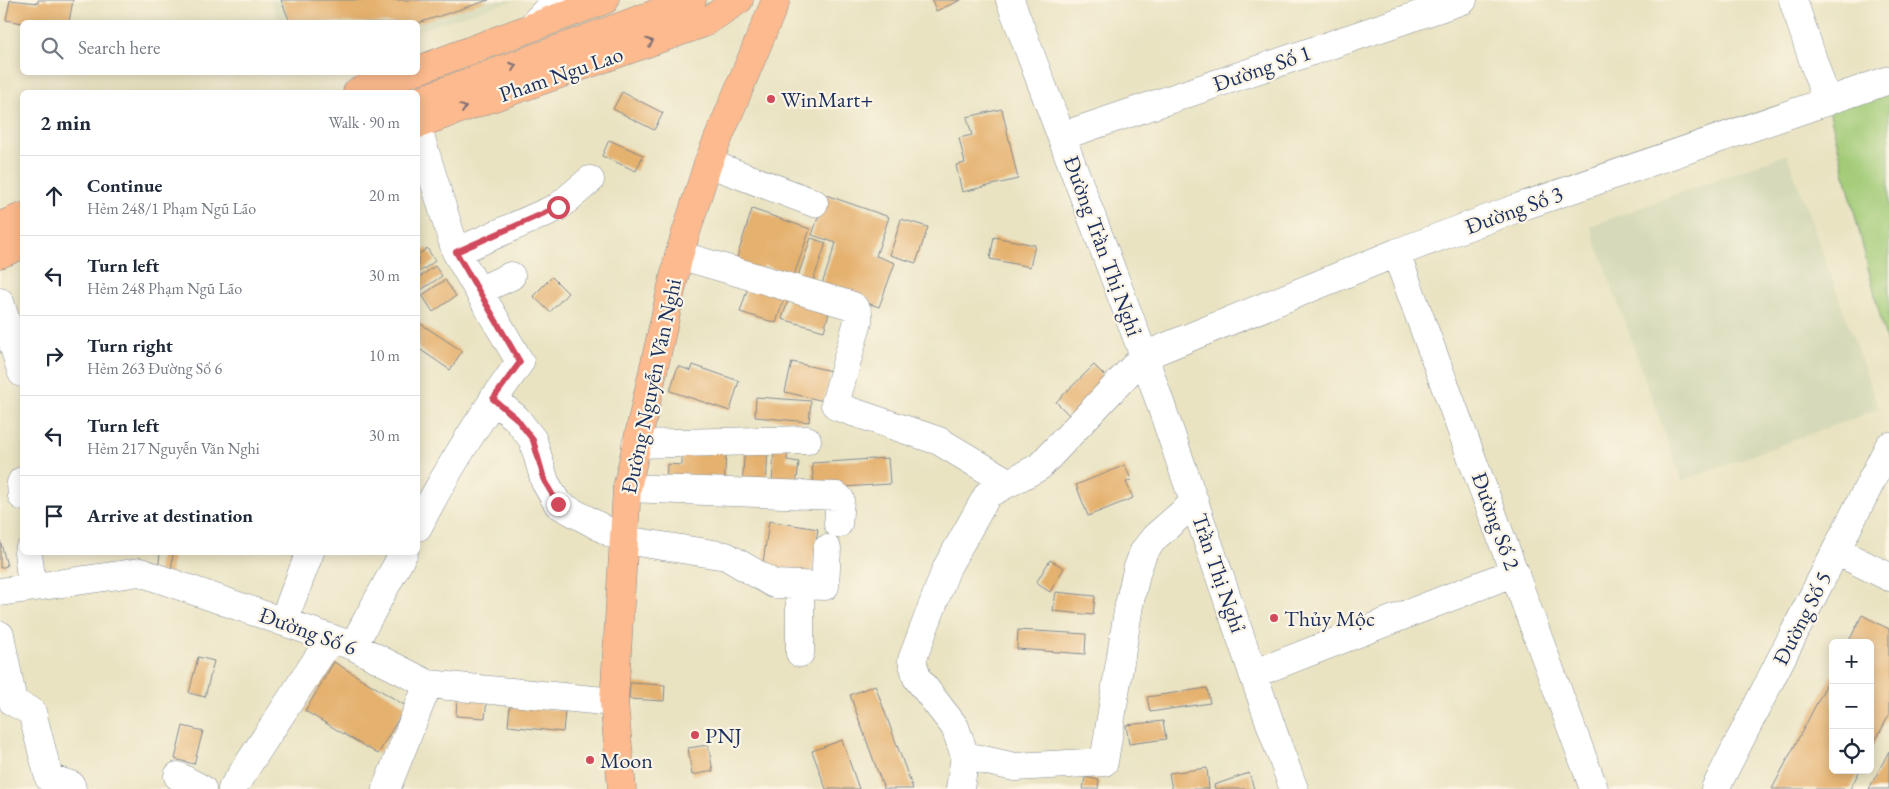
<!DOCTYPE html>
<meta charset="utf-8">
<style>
:root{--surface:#fff;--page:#f6f6f7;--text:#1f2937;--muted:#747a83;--line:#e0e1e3}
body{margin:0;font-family:"EB Garamond",serif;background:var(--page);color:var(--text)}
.controls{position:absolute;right:15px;bottom:15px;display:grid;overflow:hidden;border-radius:8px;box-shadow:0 2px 12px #0003}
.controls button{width:45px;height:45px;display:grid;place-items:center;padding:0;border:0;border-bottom:1px solid var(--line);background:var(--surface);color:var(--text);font:25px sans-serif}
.stop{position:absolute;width:15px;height:15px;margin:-11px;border:4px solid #d1495b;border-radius:50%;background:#fff}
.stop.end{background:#d1495b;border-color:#fff;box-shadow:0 1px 5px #0008}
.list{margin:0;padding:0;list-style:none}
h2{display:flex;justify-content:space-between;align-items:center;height:65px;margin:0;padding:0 20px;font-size:21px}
h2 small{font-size:16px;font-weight:400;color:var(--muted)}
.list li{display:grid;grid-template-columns:32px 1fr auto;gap:15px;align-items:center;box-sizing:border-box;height:80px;padding:0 20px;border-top:1px solid var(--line)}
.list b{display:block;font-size:19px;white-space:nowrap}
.list p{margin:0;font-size:16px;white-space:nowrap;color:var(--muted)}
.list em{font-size:16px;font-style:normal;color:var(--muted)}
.icon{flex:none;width:28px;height:28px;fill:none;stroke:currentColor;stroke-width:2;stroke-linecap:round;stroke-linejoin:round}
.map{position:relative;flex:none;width:1889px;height:789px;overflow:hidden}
.search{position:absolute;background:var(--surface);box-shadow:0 2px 12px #0003;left:20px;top:20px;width:400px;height:55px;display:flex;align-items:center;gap:12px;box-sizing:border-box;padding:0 18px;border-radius:8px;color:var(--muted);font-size:19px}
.panel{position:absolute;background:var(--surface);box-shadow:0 2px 12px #0003;left:20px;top:90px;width:400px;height:465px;border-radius:8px}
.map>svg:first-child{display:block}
</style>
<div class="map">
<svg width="1889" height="789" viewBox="0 0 1889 789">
<rect width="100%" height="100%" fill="#fcf5e5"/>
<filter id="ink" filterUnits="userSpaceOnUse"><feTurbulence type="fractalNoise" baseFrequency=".02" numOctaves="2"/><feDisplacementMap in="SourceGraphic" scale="10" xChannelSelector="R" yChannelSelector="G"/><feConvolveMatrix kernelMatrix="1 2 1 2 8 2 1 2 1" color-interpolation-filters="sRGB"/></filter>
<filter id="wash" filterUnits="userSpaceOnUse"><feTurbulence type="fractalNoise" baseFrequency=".0096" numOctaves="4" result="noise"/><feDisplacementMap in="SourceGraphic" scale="20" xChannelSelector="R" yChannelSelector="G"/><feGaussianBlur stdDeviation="1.12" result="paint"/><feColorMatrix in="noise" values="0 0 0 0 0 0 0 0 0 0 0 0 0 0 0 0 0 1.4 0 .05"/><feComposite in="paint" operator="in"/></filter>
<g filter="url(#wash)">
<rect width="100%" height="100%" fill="#e9e3c2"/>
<path fill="#d7daba" d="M 270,0 L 516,0 L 418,30 L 418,22 L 279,22 Z
M 1787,154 L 1879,409 L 1682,481 L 1590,226 Z"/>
<path fill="#a2cb77" stroke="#5e7d6a" d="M 1889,80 L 1889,352 L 1827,102 Z"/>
<g id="blocks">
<path fill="#e5b16e" d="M 10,0 L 38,3 L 38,0 L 73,0 L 69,22 L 22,23 L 6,20 Z
M 281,0 L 489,0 L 418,23 L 290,22 Z
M 932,0 L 961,0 L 936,11 Z
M 622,92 L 663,113 L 654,130 L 613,109 Z
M 1002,109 L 1018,179 L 962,192 L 956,165 L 965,163 L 959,138 L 972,135 L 967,117 Z
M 609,140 L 643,155 L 636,171 L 602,156 Z
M 826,195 L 889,217 L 876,256 L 895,263 L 879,307 L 821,287 L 836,243 L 812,235 Z
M 752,209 L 810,229 L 794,275 L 764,265 L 760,275 L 734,267 Z
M 901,219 L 928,227 L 916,263 L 890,255 Z
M 994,237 L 1035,245 L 1030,267 L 990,259 Z
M 811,238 L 826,243 L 813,281 L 798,276 Z
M 427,248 L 435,261 L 418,273 L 418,255 Z
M 435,266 L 442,276 L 418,292 L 418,278 Z
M 552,277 L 568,293 L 550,312 L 533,296 Z
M 445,280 L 456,296 L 433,312 L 422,295 Z
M 749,284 L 785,296 L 776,323 L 740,312 Z
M 789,297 L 830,309 L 824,331 L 782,319 Z
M 418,322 L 462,351 L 450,370 L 418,348 Z
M 792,362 L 831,371 L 824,401 L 785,392 Z
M 693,365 L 739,381 L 730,411 L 670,391 L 678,366 L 691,371 Z
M 1094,365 L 1109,380 L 1071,417 L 1056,402 Z
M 756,397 L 811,401 L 809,422 L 755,417 Z
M 745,442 L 768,444 L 766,490 L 742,489 Z
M 774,447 L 788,448 L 787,460 L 799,462 L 796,487 L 772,485 Z
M 682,450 L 726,453 L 724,491 L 666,488 L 667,464 L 682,465 Z
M 888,458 L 890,484 L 814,489 L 812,463 Z
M 1125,465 L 1131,480 L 1126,482 L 1133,498 L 1088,516 L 1076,485 Z
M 769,521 L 818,529 L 811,577 L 762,570 Z
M 0,540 L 7,566 L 0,568 Z
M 160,552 L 173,552 L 171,574 L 158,572 Z
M 1050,560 L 1064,568 L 1050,592 L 1036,583 Z
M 1056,592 L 1095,596 L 1093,615 L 1053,611 Z
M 1862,615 L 1889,629 L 1889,715 L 1870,751 L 1870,643 L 1848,643 Z
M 1018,630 L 1086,634 L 1085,654 L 1017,649 Z
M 198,657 L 214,661 L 205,697 L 189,693 Z
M 334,662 L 406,706 L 378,754 L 305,711 Z
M 1833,672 L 1833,770 L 1860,770 L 1850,789 L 1772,789 Z
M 630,683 L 665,685 L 664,701 L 629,699 Z
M 875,685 L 913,789 L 884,789 L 850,695 Z
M 1207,688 L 1210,703 L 1150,712 L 1147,697 Z
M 457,698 L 487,699 L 485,718 L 456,716 Z
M 510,705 L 565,711 L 563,732 L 508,726 Z
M 1163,721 L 1166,739 L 1129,744 L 1126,725 Z
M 183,726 L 203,731 L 194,764 L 175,759 Z
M 842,740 L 859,789 L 826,789 L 812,751 Z
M 708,745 L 713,771 L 692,775 L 688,748 Z
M 1889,751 L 1889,789 L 1869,789 Z
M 1207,768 L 1209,789 L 1172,789 L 1169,773 Z
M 1249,773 L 1254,789 L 1215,789 L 1214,785 Z
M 1085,777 L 1099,780 L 1098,789 L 1083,789 Z"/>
</g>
</g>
<g filter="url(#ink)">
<use href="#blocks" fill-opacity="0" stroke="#828990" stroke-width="1"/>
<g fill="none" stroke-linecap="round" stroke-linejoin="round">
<defs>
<path id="minor" d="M 1010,0 L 1144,356 L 1279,749 L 1294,789
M 1793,0 L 1827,102
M 531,27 L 556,0
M 418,129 L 456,252 L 520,362 C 482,415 447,469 418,527
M 1062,136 L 1463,0
M 708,163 L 814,203
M 456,252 L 558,207 L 590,180
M 1396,253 L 1594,789
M 679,255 L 853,306 L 858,313 L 858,321 L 835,404 L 838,407 L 939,441 L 1009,483
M 479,291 L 511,276
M 0,302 L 22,373
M 493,399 L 516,418 L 533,440 L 545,482 L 558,504 L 624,540 L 726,556 L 774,584 L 800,585 L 800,653
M 636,444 L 807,440
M 22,481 L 21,483 L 22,496
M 627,488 L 837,496 L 840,499 L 838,524
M 1836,551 L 1889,577
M 28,552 L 32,587
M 800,585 L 825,586 L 827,549
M 0,592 L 140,572 L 353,646 L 428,684 L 614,702
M 283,622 L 310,552
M 0,635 L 13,702 L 32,712 L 49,778 L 71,785 L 72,789
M 353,646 L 404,552
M 1253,674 L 1515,572
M 965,756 L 1015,767 L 1104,762 L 1129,605 L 1137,570 L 1144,551 L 1155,537 L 1195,502
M 178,776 L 202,789
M 232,789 L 331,638
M 386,789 L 428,684
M 960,789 L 965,756 L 955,727 L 917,678 L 912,660 L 947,567 L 988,494 L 1039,467 L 1144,356 L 1396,253 L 1520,207 L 1889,80
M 1715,789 L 1889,446"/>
<path id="major" d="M 418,70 L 605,0
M 357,92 L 411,72
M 418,101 L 692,0
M 418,124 L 704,23 L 739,0
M 0,226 L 22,217
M 0,254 L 22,245
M 622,789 L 614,702 L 627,488 L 679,255 L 708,163 L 776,0"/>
</defs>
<use href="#minor" stroke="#828990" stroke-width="29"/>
<use href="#major" stroke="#828990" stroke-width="29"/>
<use href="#minor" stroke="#fff" stroke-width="28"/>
<use href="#major" stroke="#fcba8e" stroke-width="28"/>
</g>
<defs><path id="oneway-chevron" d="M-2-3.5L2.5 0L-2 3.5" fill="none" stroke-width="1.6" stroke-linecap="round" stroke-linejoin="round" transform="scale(1.25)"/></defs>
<g stroke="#806e74">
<use href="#oneway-chevron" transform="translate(650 42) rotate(-19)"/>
<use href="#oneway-chevron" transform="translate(513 66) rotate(-20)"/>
<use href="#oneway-chevron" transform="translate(463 108) rotate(-19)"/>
</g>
</g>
<g fill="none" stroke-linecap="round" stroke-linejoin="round" filter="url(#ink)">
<path stroke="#d1495b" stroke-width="6" d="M 558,504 L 545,482 L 533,440 L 516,418 L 493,399 L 520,362 L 456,252 L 558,207"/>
</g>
<g fill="#d1495b" stroke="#fcf5e5" stroke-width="2">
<circle cx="771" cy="99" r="5"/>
<circle cx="1274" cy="618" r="5"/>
<circle cx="695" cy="735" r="5"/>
<circle cx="590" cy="760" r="5"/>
</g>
<g text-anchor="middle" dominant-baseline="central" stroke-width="4.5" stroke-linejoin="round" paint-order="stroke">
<g font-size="22" fill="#1b2f5e" stroke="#fcf5e5">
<text transform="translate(1262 68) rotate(-19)">Đường Số 1</text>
<text transform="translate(561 74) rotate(-19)">Pham Ngu Lao</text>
<text transform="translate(1514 210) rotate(-20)">Đường Số 3</text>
<text transform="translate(1103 246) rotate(70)">Đường Trần Thị Nghỉ</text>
<text transform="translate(651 386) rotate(-78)">Đường Nguyễn Văn Nghi</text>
<text transform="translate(1496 521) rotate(70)">Đường Số 2</text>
<text transform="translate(1219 573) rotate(71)">Trần Thị Nghỉ</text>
<text transform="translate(1802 618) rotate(-63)">Đường Số 5</text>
<text transform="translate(308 631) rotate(20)">Đường Số 6</text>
</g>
<g font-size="22" fill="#1b2f5e" stroke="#fcf5e5" text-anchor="start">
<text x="781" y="99">WinMart+</text>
<text x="1284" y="618">Thủy Mộc</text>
<text x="705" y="735">PNJ</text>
<text x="600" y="760">Moon</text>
</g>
</g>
</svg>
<div class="controls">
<button>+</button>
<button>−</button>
<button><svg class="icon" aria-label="locate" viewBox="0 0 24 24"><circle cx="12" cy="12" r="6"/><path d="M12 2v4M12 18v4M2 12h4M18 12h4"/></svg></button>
</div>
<div class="stop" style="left:558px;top:207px"></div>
<div class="stop end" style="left:558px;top:504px"></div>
<div class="search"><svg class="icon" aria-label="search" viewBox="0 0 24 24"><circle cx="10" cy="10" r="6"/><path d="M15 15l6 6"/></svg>Search here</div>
<section class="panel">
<h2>2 min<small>Walk · 90 m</small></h2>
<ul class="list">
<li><svg class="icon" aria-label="ahead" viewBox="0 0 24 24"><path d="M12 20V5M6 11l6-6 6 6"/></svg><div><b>Continue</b><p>Hẻm 248/1 Phạm Ngũ Lão</p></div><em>20 m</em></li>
<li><svg class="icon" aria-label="left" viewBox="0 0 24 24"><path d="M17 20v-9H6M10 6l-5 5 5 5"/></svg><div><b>Turn left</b><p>Hẻm 248 Phạm Ngũ Lão</p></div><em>30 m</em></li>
<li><svg class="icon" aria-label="right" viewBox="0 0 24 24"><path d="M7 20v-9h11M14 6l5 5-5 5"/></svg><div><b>Turn right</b><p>Hẻm 263 Đường Số 6</p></div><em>10 m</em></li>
<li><svg class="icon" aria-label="left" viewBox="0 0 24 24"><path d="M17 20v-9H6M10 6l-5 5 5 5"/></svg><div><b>Turn left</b><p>Hẻm 217 Nguyễn Văn Nghi</p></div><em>30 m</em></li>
<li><svg class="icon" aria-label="arrive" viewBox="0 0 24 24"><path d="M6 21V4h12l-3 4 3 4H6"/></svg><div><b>Arrive at destination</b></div></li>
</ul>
</section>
</div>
